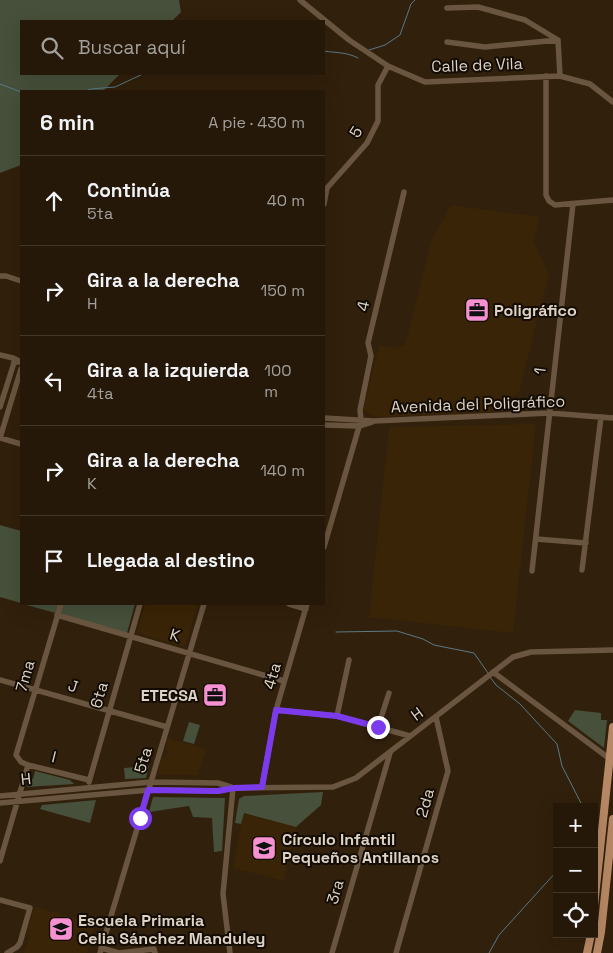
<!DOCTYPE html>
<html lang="es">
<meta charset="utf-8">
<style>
:root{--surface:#251808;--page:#312516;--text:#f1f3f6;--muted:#a3a09c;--line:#423729}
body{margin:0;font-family:"Space Grotesk",sans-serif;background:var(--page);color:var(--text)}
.controls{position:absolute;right:15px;bottom:15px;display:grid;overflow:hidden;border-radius:0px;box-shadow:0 5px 20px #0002}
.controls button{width:45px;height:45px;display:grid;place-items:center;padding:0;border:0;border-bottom:1px solid var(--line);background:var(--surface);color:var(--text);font:25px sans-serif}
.stop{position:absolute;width:15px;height:15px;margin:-11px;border:4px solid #7c3aed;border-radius:50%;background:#fff}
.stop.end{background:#7c3aed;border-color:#fff;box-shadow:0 1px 5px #0008}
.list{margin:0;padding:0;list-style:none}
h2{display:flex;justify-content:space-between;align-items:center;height:65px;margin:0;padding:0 20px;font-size:21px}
h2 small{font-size:16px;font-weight:400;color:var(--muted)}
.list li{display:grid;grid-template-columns:32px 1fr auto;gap:15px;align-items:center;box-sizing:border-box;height:90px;padding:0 20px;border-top:1px solid var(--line)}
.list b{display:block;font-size:19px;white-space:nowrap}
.list p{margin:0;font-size:16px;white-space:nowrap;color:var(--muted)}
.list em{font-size:16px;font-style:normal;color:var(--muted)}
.icon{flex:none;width:28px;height:28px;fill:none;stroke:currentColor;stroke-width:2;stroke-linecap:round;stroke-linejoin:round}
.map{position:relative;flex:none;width:613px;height:953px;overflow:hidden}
.search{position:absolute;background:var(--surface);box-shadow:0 5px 20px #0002;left:20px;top:20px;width:305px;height:55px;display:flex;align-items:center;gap:12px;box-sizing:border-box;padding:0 18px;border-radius:0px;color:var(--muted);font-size:19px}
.panel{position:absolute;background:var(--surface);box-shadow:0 5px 20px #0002;left:20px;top:90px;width:305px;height:515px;border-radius:0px}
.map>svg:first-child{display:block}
</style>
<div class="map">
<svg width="613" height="953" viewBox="0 0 613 953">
<rect width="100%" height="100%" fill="#31200b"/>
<path fill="#3a2407" d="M 451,205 L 539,217 L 534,241 L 549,275 L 519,393 L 491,408 L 490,412 L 377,417 L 363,410 L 379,345 L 396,349 L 405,345 L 431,242 Z
M 536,424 L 513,633 L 369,617 L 389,427 Z
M 145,604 L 198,604 L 185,647 L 137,633 Z
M 168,738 L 206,749 L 198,775 L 160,775 L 158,773 L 162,757 L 166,758 L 168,752 L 165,749 Z
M 243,813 L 296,827 L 284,881 L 233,868 Z
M 35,906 L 95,925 L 87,953 L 24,953 L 30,934 L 27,933 Z"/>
<path fill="#46503a" d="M 0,0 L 179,0 L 181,12 L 172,21 L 21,21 L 21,74 L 120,74 L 103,91 L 21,91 L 21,165 L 0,173 Z
M 0,525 L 21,531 L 21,603 L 0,597 Z
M 23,604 L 135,604 L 127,633 Z
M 575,710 L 601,713 L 601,720 L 607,720 L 604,748 L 568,721 Z
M 189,722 L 200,725 L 194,744 L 183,741 Z
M 149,766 L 146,778 L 125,779 L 124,768 Z
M 35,771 L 70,780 L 74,784 L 27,787 L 29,778 L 33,779 Z
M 323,792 L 321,805 L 296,827 L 244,813 L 241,824 L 235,823 L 239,799 L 244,796 Z
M 153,797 L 225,798 L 222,851 L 214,852 L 212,818 L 193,817 L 189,806 L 149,812 Z
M 96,800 L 90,823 L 40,809 L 42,805 Z"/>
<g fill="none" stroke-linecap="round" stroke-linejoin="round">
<path stroke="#5a7987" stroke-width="1" d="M 369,50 L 385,45 L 400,35 L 411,4 L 415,0
M 324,51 C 336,53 347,52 358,58
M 0,84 L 21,92
M 85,91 L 91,89 L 115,87 L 143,74
M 336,632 L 397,631 L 423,639 L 434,645 L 474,653 L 488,673
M 490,677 L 496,685 L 520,704 L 557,744 L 562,766 L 583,807
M 489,953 L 499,935 L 557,871"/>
<path stroke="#6a5640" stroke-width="5.5" d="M 300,0 L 349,40 L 388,66 L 425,82 L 560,76 L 590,84 L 613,102
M 447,8 L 478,7 L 525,20 L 558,40
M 558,40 L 560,76
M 447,42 L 485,47 L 558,40
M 546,76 L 546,195 L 549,201 L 555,205 L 613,200
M 324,204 L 327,188 L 367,143 L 378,121 L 378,85 L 388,66
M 0,276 L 6,276 L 21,281
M 0,355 L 13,358 L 19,361
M 0,407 L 13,366 L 14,362 L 21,362
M 324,418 L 374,421 L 549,413 L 613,418
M 324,425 L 359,426 L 372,422
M 0,438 L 21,369
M 0,438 L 21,444
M 536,539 L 586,543
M 324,547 L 361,420 L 360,410 L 371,356 L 368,343 L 404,192
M 582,570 L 601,417
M 532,571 L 573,204
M 61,604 L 16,755 L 21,762 L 28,765 L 89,780
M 289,604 L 306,609
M 57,615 L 284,681
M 493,672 L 610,759
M 0,680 L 167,727
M 276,710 L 337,716 L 410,736
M 337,716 L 349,660
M 378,727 L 389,693
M 89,782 L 140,604
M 262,787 L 276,710 L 307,604
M 0,796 L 151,782 L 218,783 L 231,787
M 0,803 L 149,790 L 218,791 L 233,788 L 333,787 L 356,778 L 513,657 L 531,652 L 613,650
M 0,861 L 28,765
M 0,900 L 30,908 L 20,943 L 17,947 L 7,953
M 101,948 L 119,953 L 154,949 L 155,953
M 100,953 L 204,604
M 230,953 L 223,894 L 233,788
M 332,953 L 390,753
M 396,953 L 448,771 L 436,717"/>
<path stroke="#b78865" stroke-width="8" d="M 594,906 L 613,727
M 587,953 L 591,934
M 597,953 L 601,932 L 613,819"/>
</g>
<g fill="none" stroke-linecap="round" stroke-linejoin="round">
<path stroke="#7c3aed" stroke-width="6" d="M 140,818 L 148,790 L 218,791 L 234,788 L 262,787 L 276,710 L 337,716 L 378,727"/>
</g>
<defs>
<symbol id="office-square" viewBox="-11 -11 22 22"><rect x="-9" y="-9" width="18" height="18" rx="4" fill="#f590d1" stroke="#130c04"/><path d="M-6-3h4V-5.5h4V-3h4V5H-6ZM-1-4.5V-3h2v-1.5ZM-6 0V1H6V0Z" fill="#111"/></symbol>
<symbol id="school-square" viewBox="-11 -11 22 22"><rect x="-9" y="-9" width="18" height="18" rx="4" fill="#f590d1" stroke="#130c04"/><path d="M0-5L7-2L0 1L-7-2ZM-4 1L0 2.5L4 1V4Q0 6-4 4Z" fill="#111"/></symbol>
</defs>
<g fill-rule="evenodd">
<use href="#office-square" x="463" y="296" width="28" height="28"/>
<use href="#office-square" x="201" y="681" width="28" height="28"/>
<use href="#school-square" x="250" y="834" width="28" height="28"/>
<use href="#school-square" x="47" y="915" width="28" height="28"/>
</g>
<g text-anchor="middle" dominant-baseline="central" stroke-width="4" stroke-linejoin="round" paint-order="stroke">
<g font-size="16" fill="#ddd2c5" stroke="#130c04">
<text transform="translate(477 65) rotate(-2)">Calle de Vila</text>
<text transform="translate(356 132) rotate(-58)">5</text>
<text transform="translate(363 306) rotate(-77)">4</text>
<text transform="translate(540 371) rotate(-83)">1</text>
<text transform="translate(478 404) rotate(-2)">Avenida del Poligráfico</text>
<text transform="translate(175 635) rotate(16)">K</text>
<text transform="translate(25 676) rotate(-74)">7ma</text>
<text transform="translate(272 676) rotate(-74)">4ta</text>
<text transform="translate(73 686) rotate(16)">J</text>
<text transform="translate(99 695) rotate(-74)">6ta</text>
<text transform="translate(417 714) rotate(-36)">H</text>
<text transform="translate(54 757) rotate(14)">I</text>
<text transform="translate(143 760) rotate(-73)">5ta</text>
<text transform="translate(26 779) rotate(-6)">H</text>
<text transform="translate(425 803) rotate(-74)">2da</text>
<text transform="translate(335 892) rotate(-74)">3ra</text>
</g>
<g font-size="16" font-weight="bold" fill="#ddd2c5" stroke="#130c04" text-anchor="start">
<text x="494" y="310">Poligráfico</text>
<text x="198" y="695" text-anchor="end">ETECSA</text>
<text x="282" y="839">Círculo Infantil<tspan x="282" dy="18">Pequeños Antillanos</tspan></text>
<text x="78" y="920">Escuela Primaria<tspan x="78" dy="18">Celia Sánchez Manduley</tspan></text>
</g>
</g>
</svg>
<div class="controls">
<button>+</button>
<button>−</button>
<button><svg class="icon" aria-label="locate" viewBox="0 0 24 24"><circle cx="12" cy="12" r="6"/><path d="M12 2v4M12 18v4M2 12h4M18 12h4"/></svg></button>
</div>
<div class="stop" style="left:140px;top:818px"></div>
<div class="stop end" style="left:378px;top:727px"></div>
<div class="search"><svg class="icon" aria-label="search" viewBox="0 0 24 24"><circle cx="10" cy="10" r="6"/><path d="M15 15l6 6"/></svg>Buscar aquí</div>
<section class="panel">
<h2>6 min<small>A pie · 430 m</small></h2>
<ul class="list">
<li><svg class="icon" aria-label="ahead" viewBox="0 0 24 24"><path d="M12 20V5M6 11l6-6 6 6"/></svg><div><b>Continúa</b><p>5ta</p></div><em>40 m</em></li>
<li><svg class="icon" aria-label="right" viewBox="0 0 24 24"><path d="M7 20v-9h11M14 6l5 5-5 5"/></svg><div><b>Gira a la derecha</b><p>H</p></div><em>150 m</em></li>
<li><svg class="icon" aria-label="left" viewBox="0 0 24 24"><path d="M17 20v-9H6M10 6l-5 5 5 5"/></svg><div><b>Gira a la izquierda</b><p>4ta</p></div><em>100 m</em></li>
<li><svg class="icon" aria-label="right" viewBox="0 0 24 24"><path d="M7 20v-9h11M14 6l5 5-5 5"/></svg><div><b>Gira a la derecha</b><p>K</p></div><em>140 m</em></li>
<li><svg class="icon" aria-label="arrive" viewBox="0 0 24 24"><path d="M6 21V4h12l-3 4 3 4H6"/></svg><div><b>Llegada al destino</b></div></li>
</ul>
</section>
</div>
